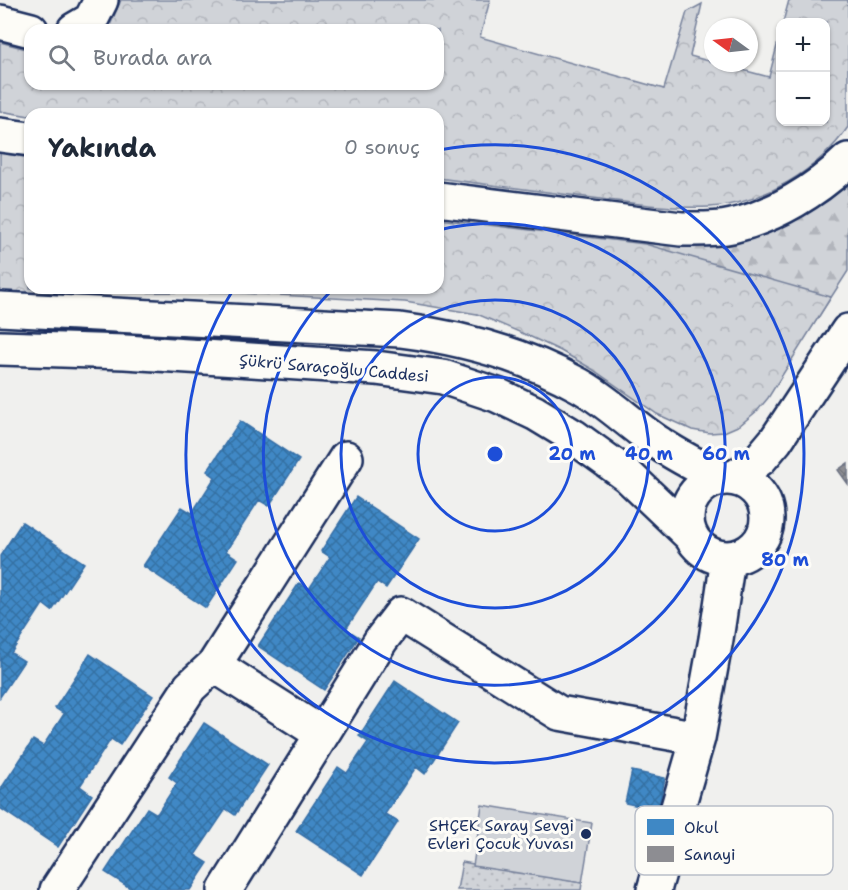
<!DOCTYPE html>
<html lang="tr">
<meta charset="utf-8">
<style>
:root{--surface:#fff;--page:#f2f2f3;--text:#1f2937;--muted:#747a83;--line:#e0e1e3}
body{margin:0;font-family:"Shantell Sans",sans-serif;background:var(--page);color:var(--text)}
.controls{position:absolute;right:18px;top:18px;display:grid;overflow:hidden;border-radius:12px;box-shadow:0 2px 4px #0004}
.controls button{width:54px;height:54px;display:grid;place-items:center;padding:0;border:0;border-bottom:2px solid var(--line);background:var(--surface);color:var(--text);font:30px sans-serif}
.compass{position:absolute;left:704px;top:18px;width:54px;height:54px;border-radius:50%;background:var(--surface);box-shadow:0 2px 4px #0004;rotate:285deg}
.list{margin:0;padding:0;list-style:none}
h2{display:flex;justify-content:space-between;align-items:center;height:78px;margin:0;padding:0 24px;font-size:26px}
h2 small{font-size:20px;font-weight:400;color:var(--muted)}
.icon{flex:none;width:33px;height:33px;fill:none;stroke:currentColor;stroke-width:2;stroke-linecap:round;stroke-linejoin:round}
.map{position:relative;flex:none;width:848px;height:890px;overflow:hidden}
.search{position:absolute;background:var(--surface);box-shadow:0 2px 4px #0004;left:24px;top:24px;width:420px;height:66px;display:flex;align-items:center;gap:15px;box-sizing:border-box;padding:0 21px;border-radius:18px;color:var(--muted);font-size:22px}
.panel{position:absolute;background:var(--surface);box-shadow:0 2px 4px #0004;left:24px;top:108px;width:420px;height:186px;border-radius:18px}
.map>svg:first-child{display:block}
</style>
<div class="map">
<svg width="848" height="890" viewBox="0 0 848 890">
<defs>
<pattern id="grass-dots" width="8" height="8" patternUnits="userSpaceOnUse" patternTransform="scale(1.5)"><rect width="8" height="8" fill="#d0d3d8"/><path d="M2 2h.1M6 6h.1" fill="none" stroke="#b2b5bc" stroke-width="1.8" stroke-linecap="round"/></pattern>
<pattern id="forest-firs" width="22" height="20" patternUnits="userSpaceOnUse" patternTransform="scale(1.5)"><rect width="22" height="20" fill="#d0d3d8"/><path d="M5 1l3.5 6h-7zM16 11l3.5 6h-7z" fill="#b2b5bc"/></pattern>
<pattern id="park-crowns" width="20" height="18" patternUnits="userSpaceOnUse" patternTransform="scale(1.5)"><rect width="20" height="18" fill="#d0d3d8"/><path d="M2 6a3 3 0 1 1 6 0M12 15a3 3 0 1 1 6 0" fill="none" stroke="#b2b5bc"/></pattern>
<pattern id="schools-cross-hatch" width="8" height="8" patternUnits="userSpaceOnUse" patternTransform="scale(1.5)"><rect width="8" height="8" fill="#3f88c5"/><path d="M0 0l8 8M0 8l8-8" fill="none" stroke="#3470a3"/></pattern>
<pattern id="industry-cross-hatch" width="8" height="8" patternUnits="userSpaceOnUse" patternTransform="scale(1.5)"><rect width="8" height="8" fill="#8d8d92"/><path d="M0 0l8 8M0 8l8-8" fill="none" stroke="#72747a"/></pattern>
</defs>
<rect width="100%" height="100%" fill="#f0f0ee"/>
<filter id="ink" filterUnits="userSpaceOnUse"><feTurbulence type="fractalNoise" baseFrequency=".0167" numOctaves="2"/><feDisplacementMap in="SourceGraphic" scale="12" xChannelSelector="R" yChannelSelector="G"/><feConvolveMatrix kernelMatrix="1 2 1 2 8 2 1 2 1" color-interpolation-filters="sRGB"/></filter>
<g filter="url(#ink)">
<path fill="url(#grass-dots)" stroke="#76819b" stroke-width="1.5" d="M 462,862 L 582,883 L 581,890 L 457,890 Z"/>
<path fill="url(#forest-firs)" stroke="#76819b" stroke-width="1.5" d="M 848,185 L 848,271 L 805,338 L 645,244 L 683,242 L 719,246 L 756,237 L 794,221 L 829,200 Z"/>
<path fill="url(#park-crowns)" stroke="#76819b" stroke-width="1.5" d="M 121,0 L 490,0 L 480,37 L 664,89 L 687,12 L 702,4 L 690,56 L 769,77 L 780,34 L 780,122 L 826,122 L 826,22 L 783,22 L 789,0 L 848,0 L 848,127 C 819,170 763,204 710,207 C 666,209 622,202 578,196 C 532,190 485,184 438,178 L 438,114 L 30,114 L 30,116 L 0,111 L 0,42 L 30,50 L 30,84 L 438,84 L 438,30 L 108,30 Z
M 0,153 L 30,158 L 30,288 L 438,288 L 438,219 L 645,244 L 831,297 L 768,398 L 758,410 L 740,425 L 724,432 L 710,433 L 692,430 L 657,414 L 592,369 L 561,351 L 531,337 L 477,314 L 405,302 L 224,292 L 0,293 Z"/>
<path fill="#d0d3d8" stroke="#76819b" stroke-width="1.5" d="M 482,805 L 592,823 L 582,883 L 473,866 Z"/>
<path fill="url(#schools-cross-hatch)" stroke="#346da6" stroke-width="1.5" d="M 240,421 L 299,460 L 269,506 L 259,500 L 226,551 L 238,559 L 206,608 L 143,566 L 182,507 L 192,513 L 215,477 L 207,471 Z
M 356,497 L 419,539 L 386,588 L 377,582 L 346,629 L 359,637 L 324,690 L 258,646 L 299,583 L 309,589 L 330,557 L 321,551 Z
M 22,522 L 84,563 L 52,611 L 43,604 L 11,653 L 24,661 L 0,697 L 0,556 Z
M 90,654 L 153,696 L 120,745 L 111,739 L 80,786 L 92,795 L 58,847 L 0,808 L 0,790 L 33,740 L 43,746 L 64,714 L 55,708 Z
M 395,681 L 458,723 L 425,774 L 416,767 L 385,814 L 398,822 L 363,875 L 296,831 L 338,767 L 347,773 L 368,742 L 359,736 Z
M 204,723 L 268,765 L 235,815 L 226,809 L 195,855 L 208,863 L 190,890 L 133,890 L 105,872 L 147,808 L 157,814 L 177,783 L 169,777 Z
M 632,771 L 665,778 L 658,810 L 625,803 Z"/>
<path fill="url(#industry-cross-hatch)" stroke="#6b7182" stroke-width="1.5" d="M 848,463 L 848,484 L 838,470 Z"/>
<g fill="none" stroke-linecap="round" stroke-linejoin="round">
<defs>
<path id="minor" d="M 0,22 L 31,30
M 74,30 L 91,20 L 101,0
M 0,135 L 30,139
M 438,199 L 681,229 C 697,229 715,230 732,226 C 775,216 817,190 848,160
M 0,309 L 400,330 C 463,338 523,354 579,385 C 608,401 632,426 660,444 C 679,457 700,467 720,478
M 0,348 L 125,352 L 376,368 L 443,377 L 497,395 L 535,413 L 573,436 L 627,475 L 690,535
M687 518a40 40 0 1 1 80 0a40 40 0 1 1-80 0Z
M 734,478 L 760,459 L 776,440 L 848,331
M 214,665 L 322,734
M 57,890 L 190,687 L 214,665 L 346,458
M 225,890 L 381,640 L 401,614 L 559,713 L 698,738
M 654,890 L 698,738 L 716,639 L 728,559"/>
</defs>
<use href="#minor" stroke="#1b2f5e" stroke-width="38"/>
<use href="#minor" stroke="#fdfcf7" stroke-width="33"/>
</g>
</g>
<g fill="none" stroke="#1d4ed8" stroke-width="3">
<circle cx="495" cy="454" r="77"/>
<circle cx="495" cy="454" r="154"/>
<path d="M439 230A231 231 0 1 1 333 289"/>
<path d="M439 150A309 309 0 1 1 233 290"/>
</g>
<circle fill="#1b2f5e" stroke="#fdfcf7" stroke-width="2" cx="586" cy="834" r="6"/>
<g text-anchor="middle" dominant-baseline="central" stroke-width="6" stroke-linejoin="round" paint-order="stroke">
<g font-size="16" fill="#1b2f5e" stroke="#fdfcf7">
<text transform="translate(334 368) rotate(5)">Şükrü Saraçoğlu Caddesi</text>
</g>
<g font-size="16" fill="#1b2f5e" stroke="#fdfcf7" text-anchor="end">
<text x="574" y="825">SHÇEK Saray Sevgi<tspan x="574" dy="18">Evleri Çocuk Yuvası</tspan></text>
</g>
</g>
<rect x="635" y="806" width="198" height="69" rx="9" fill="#fdfcf7" stroke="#b9bec9" stroke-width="1.5"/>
<rect x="647" y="819" width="27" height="16" fill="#3f88c5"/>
<rect x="647" y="846" width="27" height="16" fill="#8d8d92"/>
<g font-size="16" fill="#1b2f5e">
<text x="684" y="833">Okul</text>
<text x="684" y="860">Sanayi</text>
</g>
<circle cx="495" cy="454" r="9" fill="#1d4ed8" stroke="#fdfcf7" stroke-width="3"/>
<g font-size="18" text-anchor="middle" font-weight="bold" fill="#1d4ed8" stroke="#fdfcf7" stroke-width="6" stroke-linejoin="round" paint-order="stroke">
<text x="572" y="460">20 m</text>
<text x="649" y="460">40 m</text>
<text x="726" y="460">60 m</text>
<text x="785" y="566">80 m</text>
</g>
</svg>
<div class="controls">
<button>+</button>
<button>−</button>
</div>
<svg class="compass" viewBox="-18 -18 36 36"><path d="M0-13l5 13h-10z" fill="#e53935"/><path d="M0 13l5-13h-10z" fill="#747a83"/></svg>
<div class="search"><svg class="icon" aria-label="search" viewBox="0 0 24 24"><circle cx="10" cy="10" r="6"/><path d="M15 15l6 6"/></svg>Burada ara</div>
<section class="panel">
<h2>Yakında<small>0 sonuç</small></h2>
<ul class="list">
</ul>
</section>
</div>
